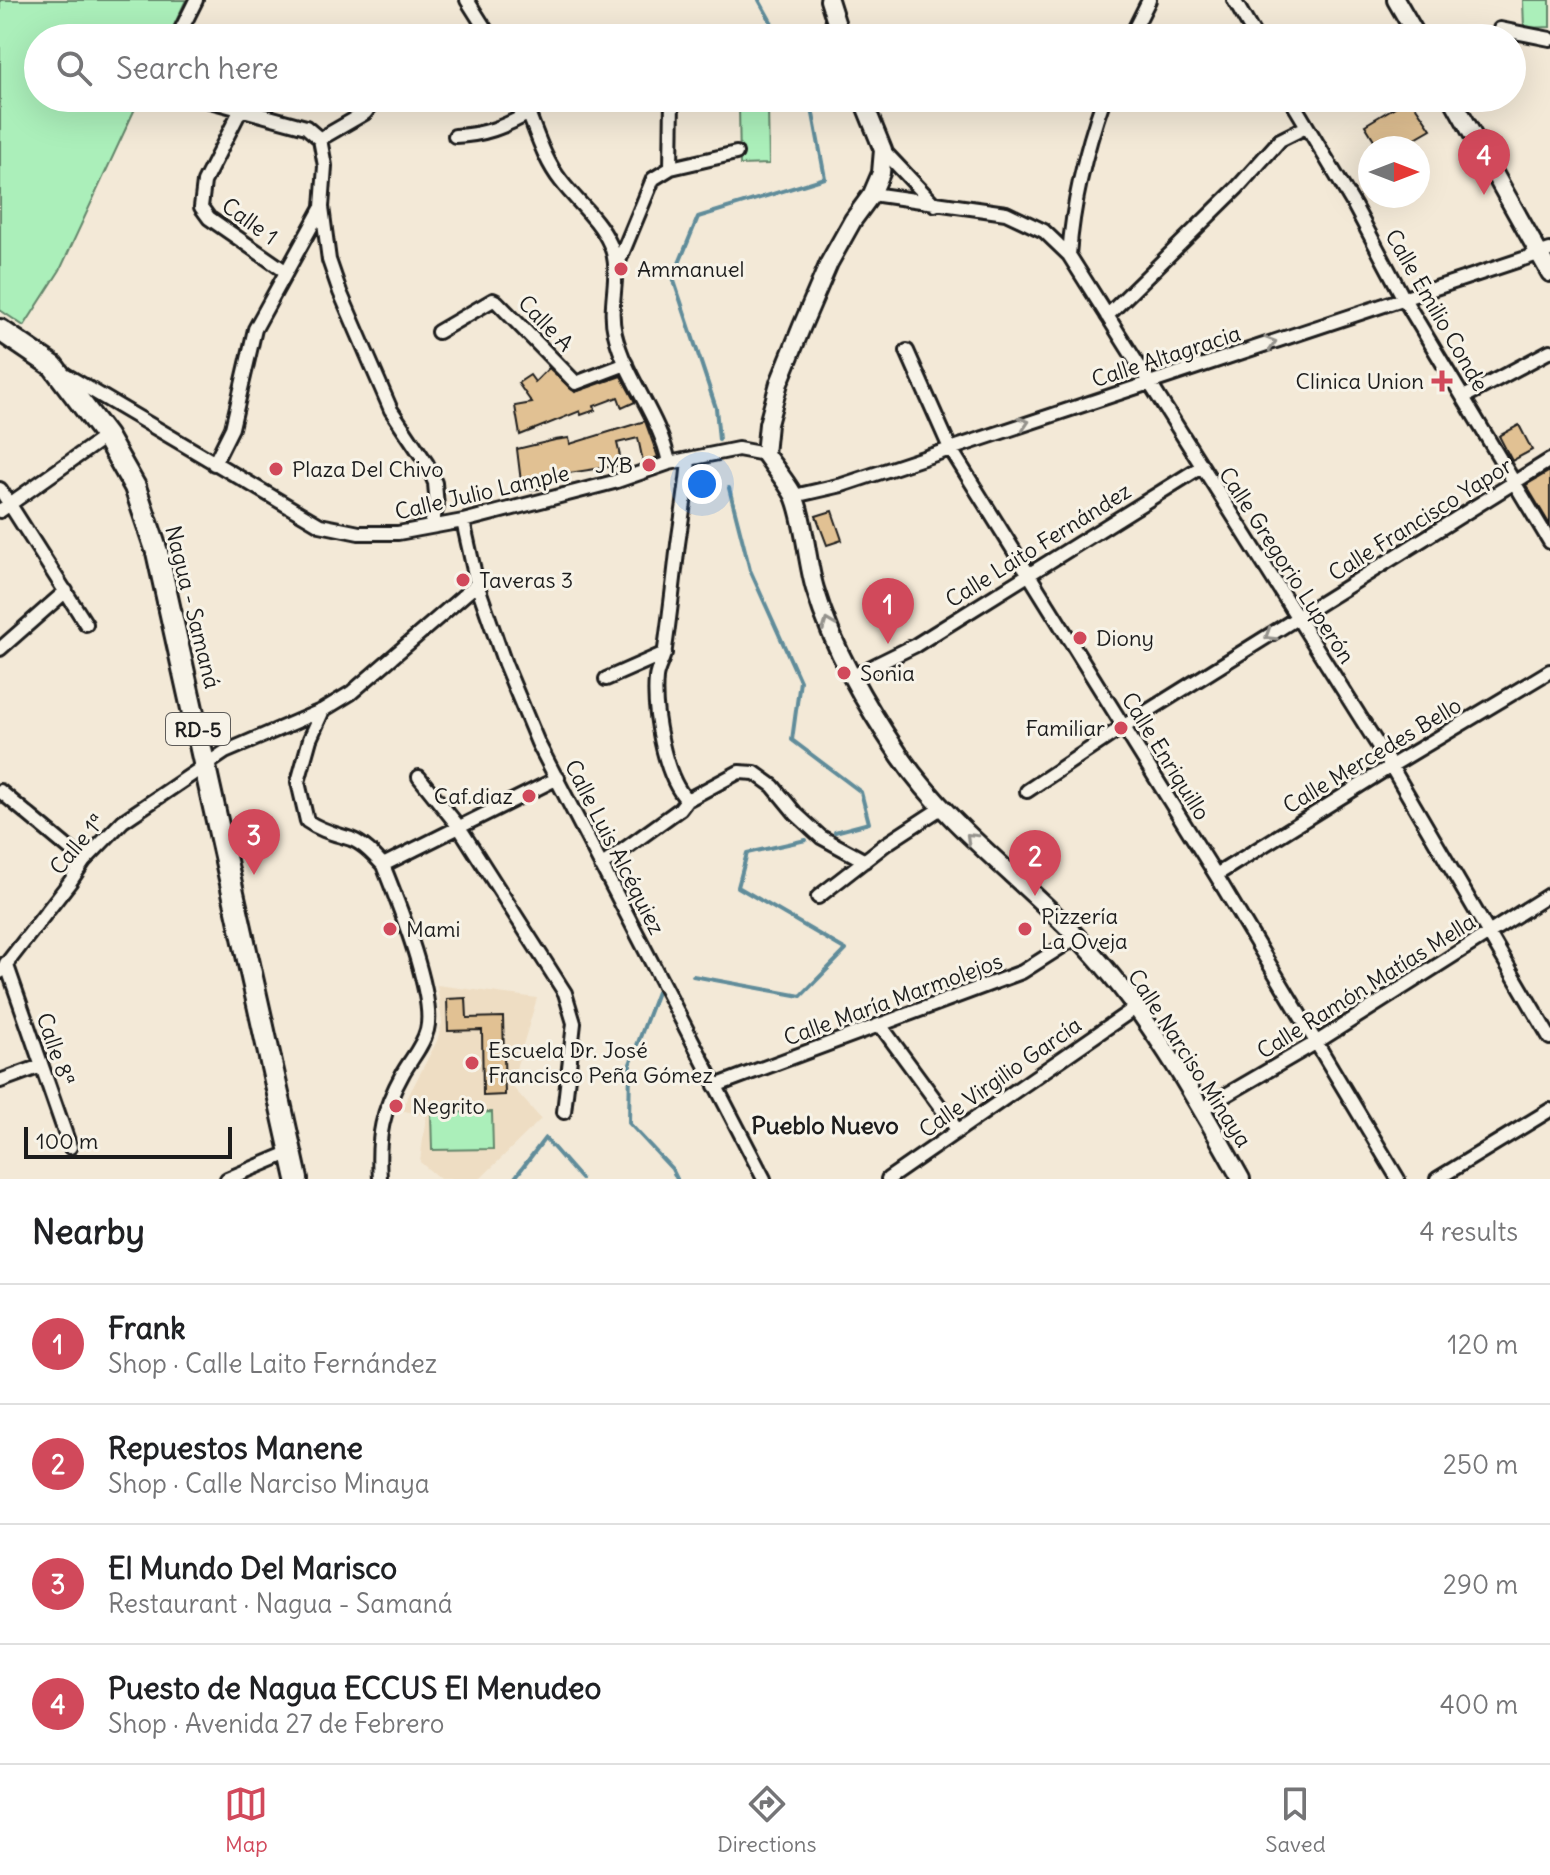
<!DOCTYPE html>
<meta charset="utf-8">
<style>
:root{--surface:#fff;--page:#f2f2f2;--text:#202124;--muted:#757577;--line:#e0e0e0;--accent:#d1495b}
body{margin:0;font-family:Delius,sans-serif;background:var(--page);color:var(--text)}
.compass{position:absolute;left:1358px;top:136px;width:72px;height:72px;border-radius:50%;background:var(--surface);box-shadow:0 8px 32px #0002;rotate:90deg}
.scale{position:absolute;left:24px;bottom:20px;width:208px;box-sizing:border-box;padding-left:8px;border:4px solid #1c1c1c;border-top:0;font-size:22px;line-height:28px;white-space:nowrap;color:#1c1c1c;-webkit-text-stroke:6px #f7f3e8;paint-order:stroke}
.you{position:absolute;left:702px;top:484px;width:28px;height:28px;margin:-20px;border:6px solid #fff;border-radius:50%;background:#1a73e8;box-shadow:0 0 0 12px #1a73e833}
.badge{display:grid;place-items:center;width:52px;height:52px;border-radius:50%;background:var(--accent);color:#fff;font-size:26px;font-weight:700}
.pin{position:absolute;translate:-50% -66px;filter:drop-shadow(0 2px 4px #0008)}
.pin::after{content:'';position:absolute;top:42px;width:28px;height:24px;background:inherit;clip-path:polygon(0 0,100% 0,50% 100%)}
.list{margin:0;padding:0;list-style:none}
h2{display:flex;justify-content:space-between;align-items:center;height:104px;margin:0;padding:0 32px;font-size:34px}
h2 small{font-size:26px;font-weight:400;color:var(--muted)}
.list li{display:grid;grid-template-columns:52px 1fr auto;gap:24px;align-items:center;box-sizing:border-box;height:120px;padding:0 32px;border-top:2px solid var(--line)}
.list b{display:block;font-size:30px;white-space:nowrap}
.list p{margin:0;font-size:26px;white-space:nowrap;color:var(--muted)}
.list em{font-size:26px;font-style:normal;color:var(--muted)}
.icon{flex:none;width:44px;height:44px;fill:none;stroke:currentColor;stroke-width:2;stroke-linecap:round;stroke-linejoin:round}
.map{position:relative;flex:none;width:1550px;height:1179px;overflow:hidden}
.search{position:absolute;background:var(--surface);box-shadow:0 8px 32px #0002;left:24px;right:24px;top:24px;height:88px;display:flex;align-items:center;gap:20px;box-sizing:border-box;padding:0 28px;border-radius:44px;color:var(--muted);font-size:30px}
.sheet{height:584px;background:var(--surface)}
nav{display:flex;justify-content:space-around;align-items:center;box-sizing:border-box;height:112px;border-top:2px solid var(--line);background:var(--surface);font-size:22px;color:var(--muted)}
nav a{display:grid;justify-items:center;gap:4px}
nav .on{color:var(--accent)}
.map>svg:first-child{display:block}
</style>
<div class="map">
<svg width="1550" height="1179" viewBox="0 0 1550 1179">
<rect width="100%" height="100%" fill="#f3e9d7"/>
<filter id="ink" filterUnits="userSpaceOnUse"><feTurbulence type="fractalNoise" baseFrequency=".0125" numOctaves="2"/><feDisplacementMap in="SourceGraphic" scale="16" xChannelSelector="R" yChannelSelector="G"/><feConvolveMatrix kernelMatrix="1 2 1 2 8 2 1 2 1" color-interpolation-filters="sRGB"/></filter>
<g filter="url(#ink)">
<path fill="#eeddc3" d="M 437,985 L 537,998 L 511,1085 L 541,1119 L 480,1179 L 440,1179 L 420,1162 L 426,1116 L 401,1110 L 437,1041 L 442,1023 Z"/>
<path fill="#abefba" stroke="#64866b" stroke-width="2" d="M 0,0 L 186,0 L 168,38 L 38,38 L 38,98 L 140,98 L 60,270 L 24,326 L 0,310 Z
M 1523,0 L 1550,0 L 1550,27 L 1524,28 Z
M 768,104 L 769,164 L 740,165 L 739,105 Z
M 492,1112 L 493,1149 L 432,1150 L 431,1113 Z"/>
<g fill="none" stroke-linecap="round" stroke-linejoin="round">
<path stroke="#608c9a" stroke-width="4" d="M 759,0 L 780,38
M 719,440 L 716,408 L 673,278 L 698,217 L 825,178 L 810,98
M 729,488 L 750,570 L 800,681 L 792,740 L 861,792 L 869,823 L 835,832
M 693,976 L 801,996 L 846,950 L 738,887 L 747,853 L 806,840
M 657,992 L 630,1064 L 629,1123 L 672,1169 L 677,1179
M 514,1179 L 545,1138 L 581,1179"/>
</g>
<path fill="#e1c193" stroke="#1c1c1c" stroke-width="2" d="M 1410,98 L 1431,129 L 1398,148 L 1379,148 L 1365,125 Z
M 549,368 L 575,392 L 621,376 L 635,402 L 622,408 L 618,397 L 594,406 L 595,410 L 581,415 L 580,411 L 520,435 L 515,406 L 532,403 L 518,383 L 530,375 L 535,382 Z
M 645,421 L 658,457 L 643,462 L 638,438 L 617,443 L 622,465 L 562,474 L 563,478 L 538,484 L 539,489 L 522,490 L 517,449 L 555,440 L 569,438 L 570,444 Z
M 1519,425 L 1532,450 L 1512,461 L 1499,436 Z
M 1550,471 L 1550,525 L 1526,485 Z
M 832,511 L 842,540 L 827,545 L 816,516 Z
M 466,998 L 467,1018 L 503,1017 L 505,1095 L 483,1096 L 482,1030 L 448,1031 L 447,999 Z"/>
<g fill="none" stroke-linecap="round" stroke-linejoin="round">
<defs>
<path id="minor" d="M 467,0 L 491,38
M 1234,0 L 1256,38
M 1500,29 L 1550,39
M 177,38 L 196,0
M 1130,38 L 1149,0
M 199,98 L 306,127 L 320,139 L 325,166 L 322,207 L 255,329 L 232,428 L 214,464
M 522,98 C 535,126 542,157 561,181 C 577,202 599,219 610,244 C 623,273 607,303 615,334 C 626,380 660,416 669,463
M 1104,98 C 1086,149 1073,201 1069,255 L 1391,766 L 1550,1038
M 1290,98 L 1354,205 L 1404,299 L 1550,542
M 240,111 L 204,182 L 201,207 L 209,218 L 285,271
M 455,136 C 484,135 504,127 529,113
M 320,139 L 365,113 L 377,98
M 883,150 L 935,205
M 671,168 L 672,98
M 872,194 L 1006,213 L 1044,231 L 1069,255
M 322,207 L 329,260 L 340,292 L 391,410 L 427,464 L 435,483 L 437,507 L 430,527
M 617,266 L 653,179 L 671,168 L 736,153
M 1107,316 L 1237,188 L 1280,140 L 1306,127
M 438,332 L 493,300 L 497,302 L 576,383 L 626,364
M 907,351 L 950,448 L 1216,875 L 1398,1179
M 66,375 L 320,525 L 359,533 L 398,533 L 463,521 L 614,482 L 669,463 L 738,449 L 765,454
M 1464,397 L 1550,351
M 0,489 L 86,624
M 794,496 L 842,485 L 1550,250
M 0,511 L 106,436
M 463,521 L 477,584 L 505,664 L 538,743 L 764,1179
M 0,649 L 66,591
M 851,677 L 916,645 L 1201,467
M 606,679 L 665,653
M 323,710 L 310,739 L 298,782 L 307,821 C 321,831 336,834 351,839 C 364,844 374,855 383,865 C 397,900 436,996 427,1030 C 423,1046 411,1059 403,1073 C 382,1111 377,1136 380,1179
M 419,777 L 459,827 L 565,993 L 574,1023 L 564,1112
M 0,791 L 84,861
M 1027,791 L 1124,726 L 1550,460
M 687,800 C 664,777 653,710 656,678 C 657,668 664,659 665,649 C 670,614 674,579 678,544 C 682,515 687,488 689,459
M 383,865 L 558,778
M 601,866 L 680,809 L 687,800 L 739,772 L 755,773 L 773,786 L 796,814 L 821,837 L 865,861
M 1216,875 L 1391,766 L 1550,671
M 818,897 L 886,844 L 941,808
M 6,963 L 70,1147
M 0,972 L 70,882 L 84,861 L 123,821 L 225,752 L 323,710 L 351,693 L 477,584
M 881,1026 L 958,1131
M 0,1081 L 41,1066
M 715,1086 L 1022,972 L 1077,937
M 1202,1109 L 1317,1042 L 1550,894
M 227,1179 L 291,1152
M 888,1179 L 1135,1008
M 1437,1179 L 1550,1110"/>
<path id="tertiary" d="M 829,0 L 841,38
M 1396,0 L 1418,38
M 862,98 L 883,150 L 881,173 L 872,194 L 853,220 L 829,263 L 802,326 L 779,383 L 768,424 L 765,454 C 774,467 785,480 793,494 C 804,516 807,563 815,589 C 833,649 865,704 900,756 C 949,827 1019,876 1078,938 C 1143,1004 1196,1098 1241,1179
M 1452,98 L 1550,273"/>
<path id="primary" d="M 0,330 L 53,366 L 106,436 L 135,487 L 157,552 L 297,1179"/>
</defs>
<use href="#minor" stroke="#1c1c1c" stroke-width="18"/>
<use href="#tertiary" stroke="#1c1c1c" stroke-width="22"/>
<use href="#primary" stroke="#1c1c1c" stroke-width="26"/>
<use href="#minor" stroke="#f7f3e8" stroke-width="12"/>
<use href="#tertiary" stroke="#f7f3e8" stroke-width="16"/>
<use href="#primary" stroke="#f7f3e8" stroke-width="20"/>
</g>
<defs><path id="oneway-chevron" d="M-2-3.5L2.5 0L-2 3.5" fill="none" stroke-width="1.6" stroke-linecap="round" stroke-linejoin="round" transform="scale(2)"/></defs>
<g stroke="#94928c">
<use href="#oneway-chevron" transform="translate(1271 343) rotate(-18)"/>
<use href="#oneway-chevron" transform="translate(1024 423) rotate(-18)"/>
<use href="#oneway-chevron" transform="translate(828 624) rotate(-111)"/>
<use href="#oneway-chevron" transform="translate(1270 635) rotate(148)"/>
<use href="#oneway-chevron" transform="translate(971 838) rotate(-136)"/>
</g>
</g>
<g fill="#d1495b" stroke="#f7f3e8" stroke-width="3">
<circle cx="621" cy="269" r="8"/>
<path d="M1438 369h8v8h8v8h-8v8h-8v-8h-8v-8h8z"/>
<circle cx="649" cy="465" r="8"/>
<circle cx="276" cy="469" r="8"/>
<circle cx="463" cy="580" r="8"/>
<circle cx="1080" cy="638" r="8"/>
<circle cx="844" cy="673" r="8"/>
<circle cx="1121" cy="728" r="8"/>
<circle cx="529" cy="796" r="8"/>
<circle cx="390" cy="929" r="8"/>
<circle cx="1025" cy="929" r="8"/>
<circle cx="472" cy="1063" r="8"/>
<circle cx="396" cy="1106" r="8"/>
</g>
<g text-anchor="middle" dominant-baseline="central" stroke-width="6" stroke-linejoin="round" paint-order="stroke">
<rect fill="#f7f3e8" stroke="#5e5c59" stroke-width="2" x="166" y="713" width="64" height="32" rx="6"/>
<g font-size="20" font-weight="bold" fill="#1c1c1c">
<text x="198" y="729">RD-5</text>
</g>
<g font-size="22" fill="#1c1c1c" stroke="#f7f3e8">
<text transform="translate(250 221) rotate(36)">Calle 1</text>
<text transform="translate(1437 310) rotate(60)">Calle Emilio Conde</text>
<text transform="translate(546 323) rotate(46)">Calle A</text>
<text transform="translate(1166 356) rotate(-18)">Calle Altagracia</text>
<text transform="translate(482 492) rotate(-13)">Calle Julio Lample</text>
<text transform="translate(1420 519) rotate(-32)">Calle Francisco Yapor</text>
<text transform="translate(1038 545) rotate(-32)">Calle Laito Fernández</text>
<text transform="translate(1287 565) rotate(57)">Calle Gregorio Luperón</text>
<text transform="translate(193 607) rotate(76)">Nagua - Samaná</text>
<text transform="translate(1372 755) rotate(-31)">Calle Mercedes Bello</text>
<text transform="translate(1166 756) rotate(58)">Calle Enriquillo</text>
<text transform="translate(77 844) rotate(-50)">Calle 1ª</text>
<text transform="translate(615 847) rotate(63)">Calle Luis Alcéquiez</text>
<text transform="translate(1366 986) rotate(-32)">Calle Ramón Matías Mella</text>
<text transform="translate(893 999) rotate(-20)">Calle María Marmolejos</text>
<text transform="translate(56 1049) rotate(71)">Calle 8ª</text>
<text transform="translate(1190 1058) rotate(57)">Calle Narciso Minaya</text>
<text transform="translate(1000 1077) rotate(-35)">Calle Virgilio García</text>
</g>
<g font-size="22" fill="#1c1c1c" stroke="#f7f3e8" text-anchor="start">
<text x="637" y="269">Ammanuel</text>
<text x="1424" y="381" text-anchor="end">Clinica Union</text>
<text x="633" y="465" text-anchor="end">JYB</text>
<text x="292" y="469">Plaza Del Chivo</text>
<text x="479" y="580">Taveras 3</text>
<text x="1096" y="638">Diony</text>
<text x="860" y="673">Sonia</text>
<text x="1105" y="728" text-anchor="end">Familiar</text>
<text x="513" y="796" text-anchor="end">Caf.diaz</text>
<text x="1041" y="916">Pizzería<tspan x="1041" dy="25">La Oveja</tspan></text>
<text x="406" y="929">Mami</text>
<text x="488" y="1050">Escuela Dr. José<tspan x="488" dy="25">Francisco Peña Gómez</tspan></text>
<text x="412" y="1106">Negrito</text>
</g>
<g font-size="24" font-weight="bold" fill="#1c1c1c" stroke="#f7f3e8">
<text x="825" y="1125">Pueblo Nuevo</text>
</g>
</g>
</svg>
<svg class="compass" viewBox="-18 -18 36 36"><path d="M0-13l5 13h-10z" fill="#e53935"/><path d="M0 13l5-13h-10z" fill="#757577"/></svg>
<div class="scale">100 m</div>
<div class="you"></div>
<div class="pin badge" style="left:888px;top:644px">1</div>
<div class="pin badge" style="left:1035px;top:896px">2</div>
<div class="pin badge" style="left:254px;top:875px">3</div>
<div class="pin badge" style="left:1484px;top:195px">4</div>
<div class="search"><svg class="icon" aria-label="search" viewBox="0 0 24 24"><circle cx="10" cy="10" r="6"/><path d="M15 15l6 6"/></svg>Search here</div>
</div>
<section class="sheet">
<h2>Nearby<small>4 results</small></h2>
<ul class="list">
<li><span class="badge">1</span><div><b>Frank</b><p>Shop · Calle Laito Fernández</p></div><em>120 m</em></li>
<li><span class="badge">2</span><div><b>Repuestos Manene</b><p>Shop · Calle Narciso Minaya</p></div><em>250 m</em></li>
<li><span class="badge">3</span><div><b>El Mundo Del Marisco</b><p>Restaurant · Nagua - Samaná</p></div><em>290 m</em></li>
<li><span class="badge">4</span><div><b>Puesto de Nagua ECCUS El Menudeo</b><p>Shop · Avenida 27 de Febrero</p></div><em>400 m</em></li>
</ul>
</section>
<nav>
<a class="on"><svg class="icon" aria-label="map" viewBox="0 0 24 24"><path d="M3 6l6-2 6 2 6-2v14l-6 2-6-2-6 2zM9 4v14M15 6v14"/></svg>Map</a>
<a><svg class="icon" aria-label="directions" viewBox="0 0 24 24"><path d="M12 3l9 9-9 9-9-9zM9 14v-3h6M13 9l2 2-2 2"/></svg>Directions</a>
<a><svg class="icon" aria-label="saved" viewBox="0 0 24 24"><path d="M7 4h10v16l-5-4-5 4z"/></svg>Saved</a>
</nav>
